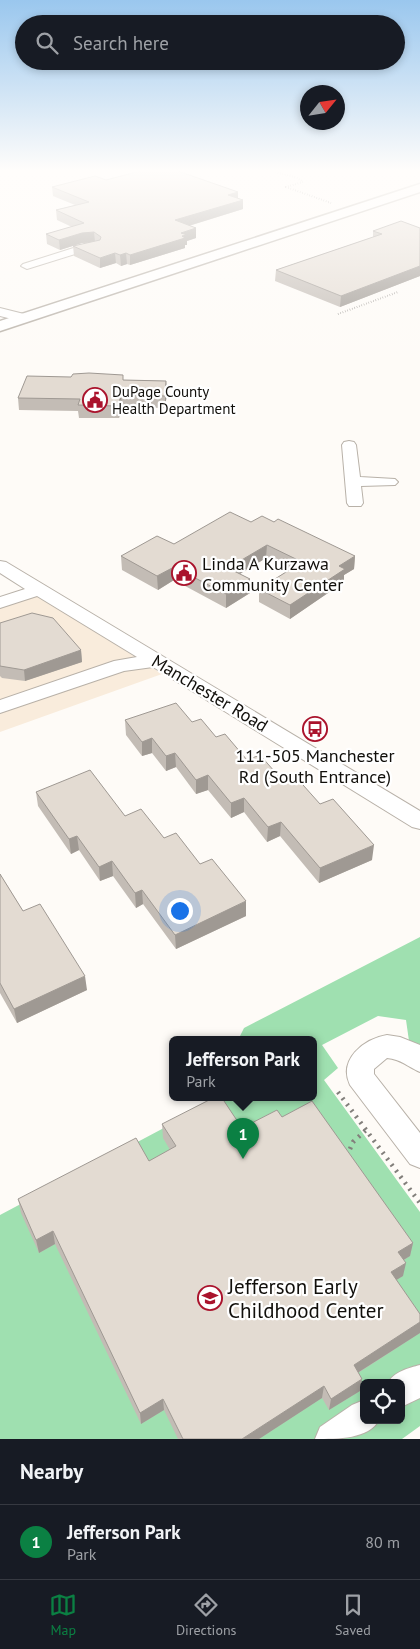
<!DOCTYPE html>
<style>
:root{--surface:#171b24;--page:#20242c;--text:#f1f3f6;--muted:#9ea1a6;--line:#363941;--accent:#0b8043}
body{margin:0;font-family:"PT Sans",sans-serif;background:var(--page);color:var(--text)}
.controls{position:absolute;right:15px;bottom:15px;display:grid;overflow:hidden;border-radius:8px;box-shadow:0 2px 8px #0003}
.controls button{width:45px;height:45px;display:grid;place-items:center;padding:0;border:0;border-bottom:1px solid var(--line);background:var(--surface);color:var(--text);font:25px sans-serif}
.compass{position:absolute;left:300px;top:85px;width:45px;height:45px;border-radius:50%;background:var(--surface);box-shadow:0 2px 8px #0003;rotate:60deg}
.you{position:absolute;left:179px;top:910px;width:18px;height:18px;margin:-12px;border:4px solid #fff;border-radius:50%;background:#1a73e8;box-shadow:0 0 0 8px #1a73e833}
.badge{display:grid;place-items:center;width:32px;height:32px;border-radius:50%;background:var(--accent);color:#fff;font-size:16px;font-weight:700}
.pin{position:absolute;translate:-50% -41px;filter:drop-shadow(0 1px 2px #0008)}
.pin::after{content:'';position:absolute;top:26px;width:18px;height:15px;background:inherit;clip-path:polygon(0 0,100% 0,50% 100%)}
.popup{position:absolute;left:169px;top:1036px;width:148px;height:65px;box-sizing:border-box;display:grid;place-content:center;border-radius:8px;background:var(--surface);filter:drop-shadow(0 1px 4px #0005);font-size:16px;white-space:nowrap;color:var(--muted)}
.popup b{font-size:19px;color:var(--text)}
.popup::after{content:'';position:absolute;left:50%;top:100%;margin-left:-10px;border:10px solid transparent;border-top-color:var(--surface)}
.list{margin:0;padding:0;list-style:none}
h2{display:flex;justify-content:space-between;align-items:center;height:65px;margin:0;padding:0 20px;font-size:21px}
h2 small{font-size:16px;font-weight:400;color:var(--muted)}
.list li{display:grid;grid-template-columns:32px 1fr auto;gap:15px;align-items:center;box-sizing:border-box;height:75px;padding:0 20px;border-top:1px solid var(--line)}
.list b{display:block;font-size:19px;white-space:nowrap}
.list p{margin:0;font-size:16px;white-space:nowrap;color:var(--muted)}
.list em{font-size:16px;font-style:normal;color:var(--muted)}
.icon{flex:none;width:28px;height:28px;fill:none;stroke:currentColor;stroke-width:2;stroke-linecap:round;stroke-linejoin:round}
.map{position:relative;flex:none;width:420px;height:1439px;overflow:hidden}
.search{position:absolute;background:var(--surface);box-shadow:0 2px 8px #0003;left:15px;right:15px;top:15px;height:55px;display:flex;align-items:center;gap:12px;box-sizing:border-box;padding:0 18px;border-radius:28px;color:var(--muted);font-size:19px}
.sheet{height:140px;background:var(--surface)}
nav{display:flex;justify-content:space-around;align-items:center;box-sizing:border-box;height:70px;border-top:1px solid var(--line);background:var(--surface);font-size:14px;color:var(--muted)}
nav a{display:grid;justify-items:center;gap:2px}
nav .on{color:var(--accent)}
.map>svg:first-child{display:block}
</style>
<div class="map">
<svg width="420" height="1439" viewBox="0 0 420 1439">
<rect width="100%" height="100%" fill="#fefbf7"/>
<path fill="#f9ecdc" d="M 37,594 L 162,674 L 0,732 L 0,607 Z"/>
<path fill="#9fe0b0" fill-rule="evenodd" d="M 420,937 L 420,1049 L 409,1041 L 406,1020 L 378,1016 L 322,1045 L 338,1068 L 324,1080 L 420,1212 L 420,1426 L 402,1439 L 0,1439 L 0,1215 L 209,1104 L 212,1098 L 313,1098 L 313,1040 L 238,1040 L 244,1028 ZM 364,1383 L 401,1383 L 401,1420 L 364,1420 Z"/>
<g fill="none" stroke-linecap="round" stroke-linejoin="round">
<defs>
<path id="minor" d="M 95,244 L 100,247 L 99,249 L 88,250 L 27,269 L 21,266 L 23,264 L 83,245 Z
M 0,308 L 28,315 L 30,318 L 24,322 L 0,316 Z
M 349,441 L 354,442 L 356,445 L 360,477 L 395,479 L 398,482 L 395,485 L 361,486 L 363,503 L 361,506 L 349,506 L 347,503 L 342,445 L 344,442 Z
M 0,561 L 6,562 L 420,811 L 420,829 L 412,827 L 153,667 L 124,671 L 0,713 L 0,700 L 114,661 L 137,657 L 37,596 L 0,608 L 0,597 L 25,589 L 0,573 Z
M 387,1035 L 400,1037 L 420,1045 L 420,1072 C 408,1067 401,1059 387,1058 L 374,1069 L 374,1074 L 420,1133 L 420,1168 L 410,1164 L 350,1085 C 338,1060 363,1039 387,1035 Z
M 420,1365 L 420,1398 L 401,1407 L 401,1383 L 388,1383 C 393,1372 409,1368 420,1365 Z
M 364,1400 L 364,1420 L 379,1420 C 369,1439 338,1439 315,1439 L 320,1427 L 352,1405 Z"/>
<path id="major" d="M 420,184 L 420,192 L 0,331 L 0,321 Z"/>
</defs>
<use href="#minor" stroke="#b8b1a8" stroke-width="2"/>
<use href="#major" stroke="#b8b1a8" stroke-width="3"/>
<path stroke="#827f7b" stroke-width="2" stroke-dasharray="0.5 2" stroke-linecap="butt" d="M 268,170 L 298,178 L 303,182 L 286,187 L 331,203
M 338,314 L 398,292"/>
<path stroke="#827f7b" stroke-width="4.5" stroke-dasharray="2 5.5" stroke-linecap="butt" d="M 338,1092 L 420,1203
M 350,1149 L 353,1142 L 366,1130"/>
<use href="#minor" fill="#fff" fill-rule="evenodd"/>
<use href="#major" fill="#fff" fill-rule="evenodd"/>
</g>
<path fill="#c3bcb5" d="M 106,180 L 238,192 L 238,198 L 243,200 L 243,209 L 189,226 L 196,228 L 196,238 L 187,241 L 187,245 L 185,245 L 185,248 L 130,265 L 127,264 L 121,266 L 116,263 L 100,268 L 74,256 L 73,246 L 88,243 L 82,243 L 60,250 L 47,244 L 46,234 L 72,227 L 57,220 L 56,210 L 75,205 L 53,196 L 52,187 Z
M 420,228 L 420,276 L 340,307 L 275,281 L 276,270 L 373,237 L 373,231 Z
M 124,380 L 166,381 L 167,393 L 165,408 L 122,407 L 119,418 L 79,418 L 78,411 L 19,410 L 18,398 Z
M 251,522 L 274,522 L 355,556 L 354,569 L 344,575 L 344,582 L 290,619 L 259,602 L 259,589 L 289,570 L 266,558 L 240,574 L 250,579 L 250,593 L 226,608 L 174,580 L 158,590 L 122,570 L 121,556 L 174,544 Z
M 0,623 L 81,650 L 82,662 L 25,681 L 2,678 L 0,676 Z
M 125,720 L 192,722 L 216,737 L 247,760 L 320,804 L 372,860 L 319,883 L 280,836 L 267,842 L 244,812 L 231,818 L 208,790 L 196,794 L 176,767 L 166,771 L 152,753 L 142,756 L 126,735 Z
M 36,792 L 125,816 L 164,838 L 200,864 L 246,916 L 176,949 L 143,904 L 136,908 L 113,876 L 100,881 L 79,850 L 71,854 L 38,806 Z
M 0,874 L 23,911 L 87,990 L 17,1023 L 0,993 Z
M 282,1117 L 413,1243 L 410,1256 L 404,1260 L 403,1276 L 396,1280 L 420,1314 L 420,1333 L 358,1373 L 362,1379 L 360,1391 L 329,1410 L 322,1398 L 259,1439 L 178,1439 L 164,1410 L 141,1424 L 55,1244 L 39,1253 L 21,1213 L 18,1199 L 149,1161 L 170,1150 L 163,1138 L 162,1124 L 242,1128 Z"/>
<path fill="#9f9993" d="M 238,192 L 238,201 L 228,195 Z
M 243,200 L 243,209 L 175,230 L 175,220 Z
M 196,228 L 196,238 L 187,241 L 187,245 L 185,245 L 185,248 L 130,265 L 130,255 L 181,233 Z
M 94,232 L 95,242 L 82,243 L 60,250 L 59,240 L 82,233 Z
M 115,253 L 116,263 L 100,268 L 100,258 Z
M 126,253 L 127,264 L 121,266 L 120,255 Z
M 420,266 L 420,276 L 340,307 L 341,296 Z
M 166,381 L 167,393 L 165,408 L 165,396 Z
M 121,395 L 122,407 L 119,418 L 118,406 Z
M 267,545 L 266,558 L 228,581 L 228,568 Z
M 355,556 L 354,569 L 344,575 L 344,582 L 290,619 L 290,605 L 339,566 Z
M 174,567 L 174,580 L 158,590 L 157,576 Z
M 250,579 L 250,593 L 226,608 L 226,594 Z
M 81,650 L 82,662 L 25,681 L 24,670 Z
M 152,738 L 152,753 L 142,756 L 142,742 Z
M 175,753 L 176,767 L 166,771 L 166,756 Z
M 208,775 L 208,790 L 196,794 L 196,780 Z
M 244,798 L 244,812 L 231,818 L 231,803 Z
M 281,822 L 280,836 L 267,842 L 268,827 Z
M 77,836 L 79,850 L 71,854 L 69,839 Z
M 374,845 L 372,860 L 319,883 L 320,868 Z
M 112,861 L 113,876 L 100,881 L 99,867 Z
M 142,890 L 143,904 L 136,908 L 135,893 Z
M 246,901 L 246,916 L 176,949 L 175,935 Z
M 85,976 L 87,990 L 17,1023 L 14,1009 Z
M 53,1231 L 55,1244 L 39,1253 L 36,1240 Z
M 413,1243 L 410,1256 L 395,1265 L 398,1252 Z
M 406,1263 L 403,1276 L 388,1285 L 391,1272 Z
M 420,1322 L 420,1333 L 351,1377 L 354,1365 Z
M 362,1379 L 360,1391 L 329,1410 L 331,1399 Z
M 324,1386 L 322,1398 L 259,1439 L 242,1439 Z
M 163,1399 L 164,1410 L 141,1424 L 140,1413 Z"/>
<path fill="#e3dbd2" stroke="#9f9993" d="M 144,170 L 175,170 L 238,192 L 228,195 L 243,200 L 175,220 L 196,228 L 181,233 L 187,235 L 182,236 L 185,238 L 130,255 L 126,253 L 120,255 L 115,253 L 100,258 L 73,246 L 100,240 L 101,237 L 94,232 L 82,233 L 59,240 L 46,234 L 84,223 L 56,210 L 89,202 L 52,187 L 95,176 L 106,180 Z
M 401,221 L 420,228 L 420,266 L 341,296 L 276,270 L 382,234 L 373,231 Z
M 89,373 L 123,375 L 123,380 L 166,381 L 165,396 L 121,395 L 118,406 L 78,405 L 80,399 L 18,398 L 27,376 L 71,377 L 73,374 Z
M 230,512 L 251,522 L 262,516 L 274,522 L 278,519 L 355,556 L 339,566 L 345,569 L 290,605 L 259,589 L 302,562 L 267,545 L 228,568 L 250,579 L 226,594 L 174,567 L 157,576 L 121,556 L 157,536 L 174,544 Z
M 32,613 L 53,618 L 81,650 L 24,670 L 0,666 L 0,623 Z
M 176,703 L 192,722 L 201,719 L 216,737 L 225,734 L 247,760 L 260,755 L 283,781 L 295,776 L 320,804 L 333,799 L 374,845 L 320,868 L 281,822 L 268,827 L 244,798 L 231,803 L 208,775 L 196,780 L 175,753 L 166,756 L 152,738 L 142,742 L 125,720 Z
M 90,770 L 125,816 L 141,809 L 164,838 L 176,833 L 200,864 L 212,859 L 246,901 L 175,935 L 142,890 L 135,893 L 112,861 L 99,867 L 77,836 L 69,839 L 36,792 Z
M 0,874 L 23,911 L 40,904 L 85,976 L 14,1009 L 0,983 Z
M 213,1098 L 222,1098 L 242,1128 L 277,1110 L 282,1117 L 312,1101 L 413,1243 L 398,1252 L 406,1263 L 391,1272 L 420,1314 L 420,1322 L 354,1365 L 362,1379 L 331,1399 L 324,1386 L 242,1439 L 183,1439 L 163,1399 L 140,1413 L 53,1231 L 36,1240 L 18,1199 L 136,1138 L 149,1161 L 176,1146 L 162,1124 Z"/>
<linearGradient id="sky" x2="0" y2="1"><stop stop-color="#9ac7ee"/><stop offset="0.46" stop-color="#fffdfb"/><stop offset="1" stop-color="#fffdfb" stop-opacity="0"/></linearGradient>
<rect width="420" height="371" fill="url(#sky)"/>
<defs>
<symbol id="civic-ring" viewBox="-11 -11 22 22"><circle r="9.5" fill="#fff" stroke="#aa132c" stroke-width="1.5"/><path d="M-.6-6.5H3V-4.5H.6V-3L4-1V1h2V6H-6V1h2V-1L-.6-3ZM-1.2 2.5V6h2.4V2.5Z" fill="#aa132c"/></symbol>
<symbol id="bus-ring" viewBox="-11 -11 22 22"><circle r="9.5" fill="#fff" stroke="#aa132c" stroke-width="1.5"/><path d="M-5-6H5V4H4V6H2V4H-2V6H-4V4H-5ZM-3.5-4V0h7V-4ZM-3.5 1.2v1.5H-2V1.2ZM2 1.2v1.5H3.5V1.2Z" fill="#aa132c"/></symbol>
<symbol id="school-ring" viewBox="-11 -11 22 22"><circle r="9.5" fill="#fff" stroke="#aa132c" stroke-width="1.5"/><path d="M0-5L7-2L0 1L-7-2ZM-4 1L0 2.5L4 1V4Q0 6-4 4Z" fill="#aa132c"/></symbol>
</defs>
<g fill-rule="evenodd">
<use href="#civic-ring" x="81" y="386" width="28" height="28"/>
<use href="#civic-ring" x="170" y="559" width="28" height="28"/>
<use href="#bus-ring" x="301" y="715" width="28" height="28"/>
<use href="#school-ring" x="196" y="1284" width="28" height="28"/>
</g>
<g text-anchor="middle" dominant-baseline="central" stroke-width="4.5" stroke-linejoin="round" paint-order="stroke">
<g font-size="15" fill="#110f0b" stroke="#fff" text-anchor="start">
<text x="112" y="391">DuPage County<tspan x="112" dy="17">Health Department</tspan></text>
</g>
<g font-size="18" fill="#110f0b" stroke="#fff" text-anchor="start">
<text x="202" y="563">Linda A Kurzawa<tspan x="202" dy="21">Community Center</tspan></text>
<text x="315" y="755" text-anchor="middle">111-505 Manchester<tspan x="315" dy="21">Rd (South Entrance)</tspan></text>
</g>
<g font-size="18" fill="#110f0b" stroke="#fff">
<text transform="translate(210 693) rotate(31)">Manchester Road</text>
</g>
<g font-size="21" fill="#110f0b" stroke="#fff" text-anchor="start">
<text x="228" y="1286">Jefferson Early<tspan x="228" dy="24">Childhood Center</tspan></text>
</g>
</g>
</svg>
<div class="controls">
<button><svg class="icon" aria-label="locate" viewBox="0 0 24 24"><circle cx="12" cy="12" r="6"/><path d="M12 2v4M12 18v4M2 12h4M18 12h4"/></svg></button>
</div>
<svg class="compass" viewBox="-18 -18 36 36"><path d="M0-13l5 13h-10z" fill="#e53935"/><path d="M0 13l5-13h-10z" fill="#9ea1a6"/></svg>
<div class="you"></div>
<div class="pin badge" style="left:243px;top:1159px">1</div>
<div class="popup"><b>Jefferson Park</b>Park</div>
<div class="search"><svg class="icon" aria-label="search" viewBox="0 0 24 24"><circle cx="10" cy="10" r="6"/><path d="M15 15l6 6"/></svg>Search here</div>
</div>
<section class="sheet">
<h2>Nearby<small></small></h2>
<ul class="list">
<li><span class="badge">1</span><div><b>Jefferson Park</b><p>Park</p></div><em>80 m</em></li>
</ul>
</section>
<nav>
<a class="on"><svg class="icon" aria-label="map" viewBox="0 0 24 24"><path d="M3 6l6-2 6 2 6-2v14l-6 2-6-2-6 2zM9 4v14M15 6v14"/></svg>Map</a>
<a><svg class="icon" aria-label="directions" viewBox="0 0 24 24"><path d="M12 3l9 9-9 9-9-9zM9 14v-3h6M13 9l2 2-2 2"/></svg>Directions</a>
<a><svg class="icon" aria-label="saved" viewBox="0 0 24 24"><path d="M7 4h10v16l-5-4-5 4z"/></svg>Saved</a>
</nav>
